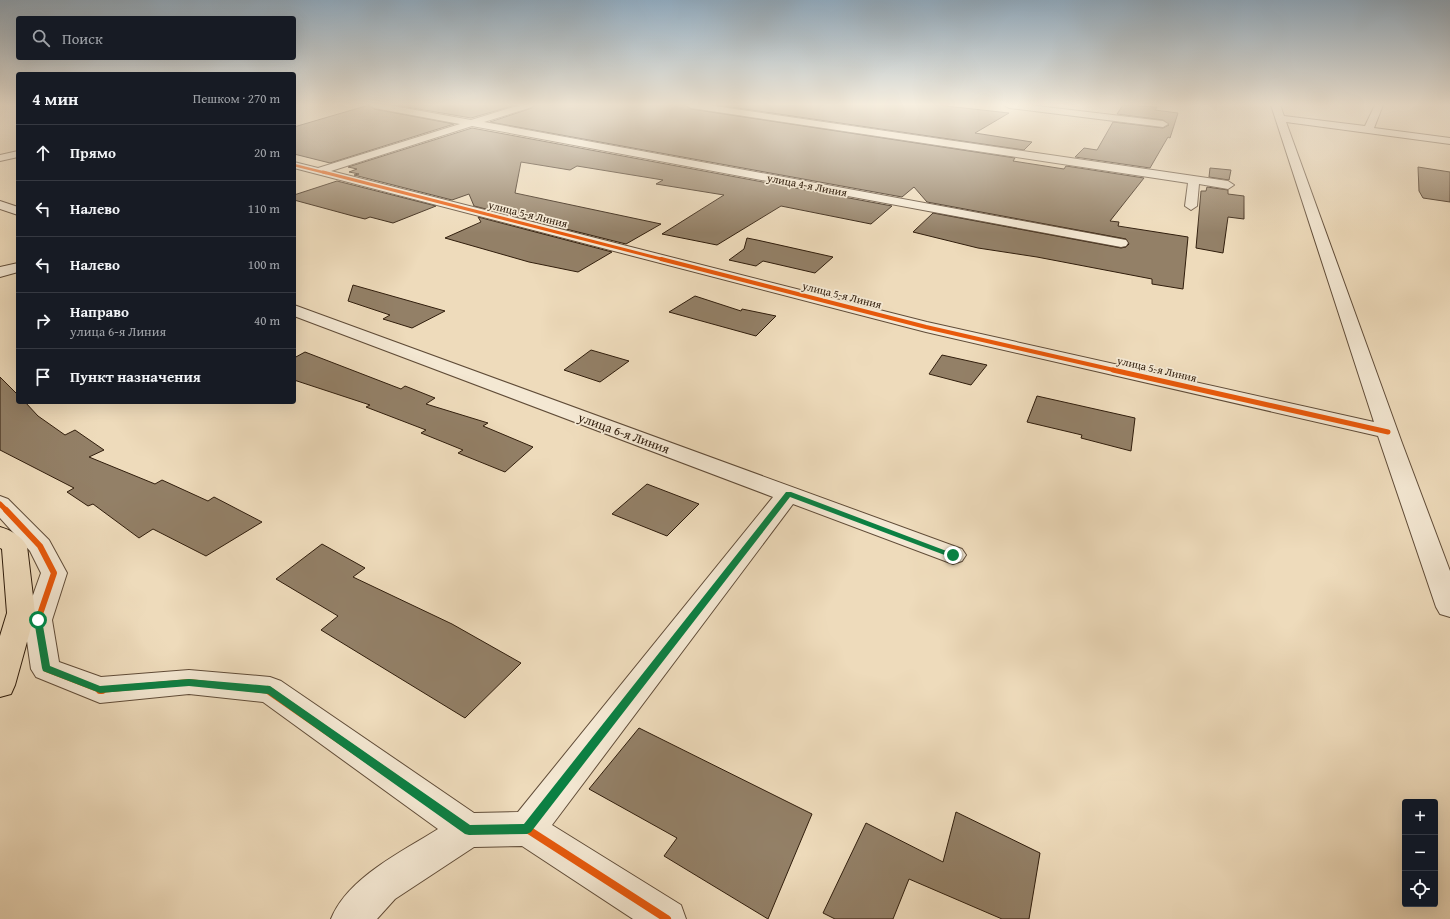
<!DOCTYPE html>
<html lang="ru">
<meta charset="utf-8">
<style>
:root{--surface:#171b24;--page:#20242c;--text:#f1f3f6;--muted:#9ea1a6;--line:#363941}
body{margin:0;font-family:"Gentium Book Plus",serif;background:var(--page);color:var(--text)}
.controls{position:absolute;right:12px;bottom:12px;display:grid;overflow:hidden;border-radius:4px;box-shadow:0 4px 16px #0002}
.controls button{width:36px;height:36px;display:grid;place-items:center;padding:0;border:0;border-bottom:1px solid var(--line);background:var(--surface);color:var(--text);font:20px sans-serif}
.stop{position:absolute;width:12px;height:12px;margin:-9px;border:3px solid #0b8043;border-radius:50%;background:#fff}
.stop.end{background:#0b8043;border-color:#fff;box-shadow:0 1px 4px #0008}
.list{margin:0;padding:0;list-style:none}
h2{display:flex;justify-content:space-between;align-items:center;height:52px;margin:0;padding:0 16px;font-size:17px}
h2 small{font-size:13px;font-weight:400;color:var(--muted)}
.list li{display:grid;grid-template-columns:26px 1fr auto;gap:12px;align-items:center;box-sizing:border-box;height:56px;padding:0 16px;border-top:1px solid var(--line)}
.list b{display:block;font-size:15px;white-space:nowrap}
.list p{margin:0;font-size:13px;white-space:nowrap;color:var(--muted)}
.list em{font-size:13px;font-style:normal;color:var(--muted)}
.icon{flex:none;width:22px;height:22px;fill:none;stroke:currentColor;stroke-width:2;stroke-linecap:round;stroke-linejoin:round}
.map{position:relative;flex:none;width:1450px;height:919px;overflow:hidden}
.search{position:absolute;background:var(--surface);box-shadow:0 4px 16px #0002;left:16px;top:16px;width:280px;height:44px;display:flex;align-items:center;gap:10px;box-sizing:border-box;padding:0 14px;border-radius:4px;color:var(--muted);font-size:15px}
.panel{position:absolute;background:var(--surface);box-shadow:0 4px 16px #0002;left:16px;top:72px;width:280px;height:332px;border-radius:4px}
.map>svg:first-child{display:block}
</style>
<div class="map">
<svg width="1450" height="919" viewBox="0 0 1450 919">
<rect width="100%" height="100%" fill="#eedbbb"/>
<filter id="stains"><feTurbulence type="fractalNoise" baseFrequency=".005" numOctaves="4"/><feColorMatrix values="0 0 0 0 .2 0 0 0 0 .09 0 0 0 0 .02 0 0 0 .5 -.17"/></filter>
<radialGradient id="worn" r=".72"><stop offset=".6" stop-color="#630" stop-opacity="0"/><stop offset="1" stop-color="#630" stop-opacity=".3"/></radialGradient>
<path fill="#938067" stroke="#301d0c" d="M 369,105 L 374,109 L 454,124 L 330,163 L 294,154 L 294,127 Z
M 395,105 L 516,105 L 471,118 Z
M 534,105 L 685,105 L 691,109 L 1015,158 L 1013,161 L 1064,169 L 1066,166 L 1144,178 L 1110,221 L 1119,222 L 1118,226 L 1188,237 L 1183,289 L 1152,284 L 1152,279 L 1037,257 L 978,248 L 913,232 L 933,213 L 1121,248 L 1126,247 L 1129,244 L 1126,239 L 927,202 L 914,187 L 902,197 L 490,122 L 532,108 Z
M 717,105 L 937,105 L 1009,113 L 975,133 L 1032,142 L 1024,150 Z
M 1123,105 L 1157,107 L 1155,110 L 1178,113 L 1170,138 L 1168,137 L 1150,168 L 1075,157 L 1084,148 L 1097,150 L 1113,122 L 1163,128 L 1169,125 L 1163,120 L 1117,114 Z
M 472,128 L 892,206 L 871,224 L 781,206 L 717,245 L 662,234 L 724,195 L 656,184 L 663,180 L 577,166 L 570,170 L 521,162 L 515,193 L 661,224 L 626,244 L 474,206 L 469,194 L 452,200 L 354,175 L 359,174 L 349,172 L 357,169 L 348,167 Z
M 1418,167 L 1450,172 L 1450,202 L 1423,198 L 1419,191 Z
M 1210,168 L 1231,170 L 1229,180 L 1209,177 Z
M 337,181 L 436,206 L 393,223 L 370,217 L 365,219 L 353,216 L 294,200 L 294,195 Z
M 1207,187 L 1228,190 L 1228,194 L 1244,196 L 1244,219 L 1228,217 L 1223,253 L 1196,248 L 1201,191 L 1206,191 Z
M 478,217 L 612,252 L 578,272 L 529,262 L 445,238 L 481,222 Z
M 747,238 L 757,240 L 833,257 L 815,273 L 763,261 L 756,266 L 729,260 L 744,249 Z
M 353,285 L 445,311 L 412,328 L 383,319 L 390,315 L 348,301 Z
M 695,296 L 741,311 L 742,309 L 776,316 L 756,336 L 669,312 Z
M 591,350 L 629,361 L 600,382 L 564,370 Z
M 305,352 L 401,389 L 405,386 L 435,398 L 426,404 L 488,423 L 483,426 L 533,447 L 505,472 L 458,453 L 463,450 L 421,433 L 426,430 L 366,407 L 370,405 L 294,380 L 294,358 Z
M 942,355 L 987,365 L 971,385 L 929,374 Z
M 0,377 L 18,395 L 18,402 L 25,402 L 38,416 L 65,435 L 75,430 L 104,450 L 89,457 L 155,484 L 162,480 L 208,501 L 214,497 L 262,522 L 206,556 L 153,529 L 139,538 L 93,504 L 88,506 L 67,492 L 74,488 L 0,450 Z
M 1037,396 L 1135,418 L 1131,451 L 1081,438 L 1082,435 L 1027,422 Z
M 647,484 L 699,504 L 667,536 L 612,514 Z
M 322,544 L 365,568 L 353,577 L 452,624 L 521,663 L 465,718 L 321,630 L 338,616 L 276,579 Z
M 639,728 L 812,814 L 768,919 L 664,856 L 677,838 L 589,789 Z
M 956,812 L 1040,853 L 1029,919 L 1002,919 L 909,879 L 893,919 L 835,919 L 823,913 L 866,823 L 943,862 Z"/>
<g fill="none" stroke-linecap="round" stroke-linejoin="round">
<defs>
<path id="minor" d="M 370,105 L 388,105 L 471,120 L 520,105 L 533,105 L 532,107 L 484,122 L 1126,240 L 1128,243 L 1126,246 L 1121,247 L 472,126 L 331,171 L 927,322 L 1374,422 L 1271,105 L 1280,105 L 1284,116 L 1365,126 L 1375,105 L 1383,105 L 1374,128 L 1450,138 L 1450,144 L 1286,122 L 1402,443 L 1450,571 L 1450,617 L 1440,614 L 1436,607 L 1378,436 L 926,332 L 294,168 L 294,162 L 318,168 L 460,124 L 374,108 Z
M 686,105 L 708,105 L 1228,181 L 1234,185 L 1228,189 L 1199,184 L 1197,206 L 1191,210 L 1185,206 L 1188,183 L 691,108 Z
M 1004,105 L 1029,105 L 1163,121 L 1168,124 L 1163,127 L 1009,108 Z
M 18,151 L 18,157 L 0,161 L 0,155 Z
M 0,201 L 18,207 L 18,215 L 0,209 Z
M 18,263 L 18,272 L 0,277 L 0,267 Z
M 294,305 L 962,549 L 966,555 L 962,561 L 953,564 L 793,504 L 552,825 L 681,905 L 686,919 L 633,919 L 522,846 L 474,847 L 395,899 L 377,919 L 331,919 C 348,877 402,852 438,829 L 263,702 L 189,694 L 100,703 L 36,677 L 31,669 L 24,620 L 41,573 L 30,551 L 0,518 L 0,496 L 8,499 L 49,540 L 67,573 L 52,620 L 59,662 L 101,677 L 189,670 L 270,677 L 281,681 L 474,813 L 518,812 L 773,497 L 294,316 Z"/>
<path id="major" d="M 0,527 C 11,530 21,536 27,546 L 35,613 L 15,685 L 11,694 L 0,697 L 0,636 L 7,613 L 2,549 L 0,548 Z"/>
</defs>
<use href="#minor" stroke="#604c38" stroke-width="2"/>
<use href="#major" stroke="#301d0c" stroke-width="2"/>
<use href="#minor" fill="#f4e8d3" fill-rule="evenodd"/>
<use href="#major" fill="#eedbbb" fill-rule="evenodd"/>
<defs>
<path id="cycleway-far5" d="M 294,165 L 326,173"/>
<path id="cycleway-far4" d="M 323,172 L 665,260"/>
<path id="cycleway-far3" d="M 661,259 L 926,327 L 1118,371"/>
<path id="cycleway-far2" d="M 1113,370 L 1388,432
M 0,504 L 7,511"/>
<path id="cycleway-far1" d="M 6,510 L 40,546 L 54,573 L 38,620 L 46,669 L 100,690 L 189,682 L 271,691"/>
<path id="cycleway" d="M 100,690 L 102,690
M 268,690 L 469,830 L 527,829 L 667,919"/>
</defs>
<use href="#cycleway-far5" stroke="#f4e8d3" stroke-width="3.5"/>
<use href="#cycleway-far4" stroke="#f4e8d3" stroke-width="4.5"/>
<use href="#cycleway-far3" stroke="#f4e8d3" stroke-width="6"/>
<use href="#cycleway-far2" stroke="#f4e8d3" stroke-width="8"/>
<use href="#cycleway-far1" stroke="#f4e8d3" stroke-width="8"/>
<use href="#cycleway" stroke="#f4e8d3" stroke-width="10"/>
<use href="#cycleway-far5" stroke="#e8590c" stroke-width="2.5"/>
<use href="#cycleway-far4" stroke="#e8590c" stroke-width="3"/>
<use href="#cycleway-far3" stroke="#e8590c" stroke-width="4"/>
<use href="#cycleway-far2" stroke="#e8590c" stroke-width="5"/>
<use href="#cycleway-far1" stroke="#e8590c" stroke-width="6"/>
<use href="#cycleway" stroke="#e8590c" stroke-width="8"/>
</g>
<linearGradient id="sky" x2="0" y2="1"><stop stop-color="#90aabe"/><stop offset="0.45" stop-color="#f7efe0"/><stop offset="1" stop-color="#f7efe0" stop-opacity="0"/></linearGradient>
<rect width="1450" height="233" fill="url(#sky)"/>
<path fill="#0b8043" d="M 786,492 L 791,492 L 957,555 L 956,557 L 950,557 L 790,497 L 531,832 L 527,834 L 469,835 L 465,834 L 268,694 L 189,686 L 100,693 L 43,671 L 42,668 L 34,620 L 38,617 L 42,620 L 50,666 L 100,686 L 189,679 L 270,686 L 470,825 L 524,824 Z"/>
<g text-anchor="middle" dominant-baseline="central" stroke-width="3.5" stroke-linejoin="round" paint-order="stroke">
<g font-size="11" fill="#301d0c" stroke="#f4e8d3">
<text transform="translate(807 185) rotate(11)">улица 4-я Линия</text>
<text transform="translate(528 214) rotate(14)">улица 5-я Линия</text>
<text transform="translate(842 295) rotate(14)">улица 5-я Линия</text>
<text transform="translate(1157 369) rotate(13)">улица 5-я Линия</text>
</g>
<g font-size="13" fill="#301d0c" stroke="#f4e8d3">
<text transform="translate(624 433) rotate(20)">улица 6-я Линия</text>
</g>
</g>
<rect width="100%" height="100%" filter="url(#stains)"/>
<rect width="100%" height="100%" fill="url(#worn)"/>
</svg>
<div class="controls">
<button>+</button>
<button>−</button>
<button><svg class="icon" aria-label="locate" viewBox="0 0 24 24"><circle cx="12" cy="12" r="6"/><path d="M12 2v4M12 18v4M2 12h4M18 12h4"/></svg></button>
</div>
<div class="stop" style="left:38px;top:620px"></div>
<div class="stop end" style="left:953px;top:555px"></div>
<div class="search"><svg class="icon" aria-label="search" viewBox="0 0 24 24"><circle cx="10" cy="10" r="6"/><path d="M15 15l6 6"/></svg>Поиск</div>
<section class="panel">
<h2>4 мин<small>Пешком · 270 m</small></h2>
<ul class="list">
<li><svg class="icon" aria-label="ahead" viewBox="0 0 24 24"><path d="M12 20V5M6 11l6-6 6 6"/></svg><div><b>Прямо</b></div><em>20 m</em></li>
<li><svg class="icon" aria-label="left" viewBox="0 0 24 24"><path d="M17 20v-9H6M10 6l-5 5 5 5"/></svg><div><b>Налево</b></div><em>110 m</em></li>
<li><svg class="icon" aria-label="left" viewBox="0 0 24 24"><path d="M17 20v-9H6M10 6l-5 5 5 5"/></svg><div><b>Налево</b></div><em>100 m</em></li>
<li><svg class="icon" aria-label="right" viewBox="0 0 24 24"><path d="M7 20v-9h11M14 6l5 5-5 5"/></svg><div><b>Направо</b><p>улица 6-я Линия</p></div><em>40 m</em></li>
<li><svg class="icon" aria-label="arrive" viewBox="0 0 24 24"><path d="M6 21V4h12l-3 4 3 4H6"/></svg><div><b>Пункт назначения</b></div></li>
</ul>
</section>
</div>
